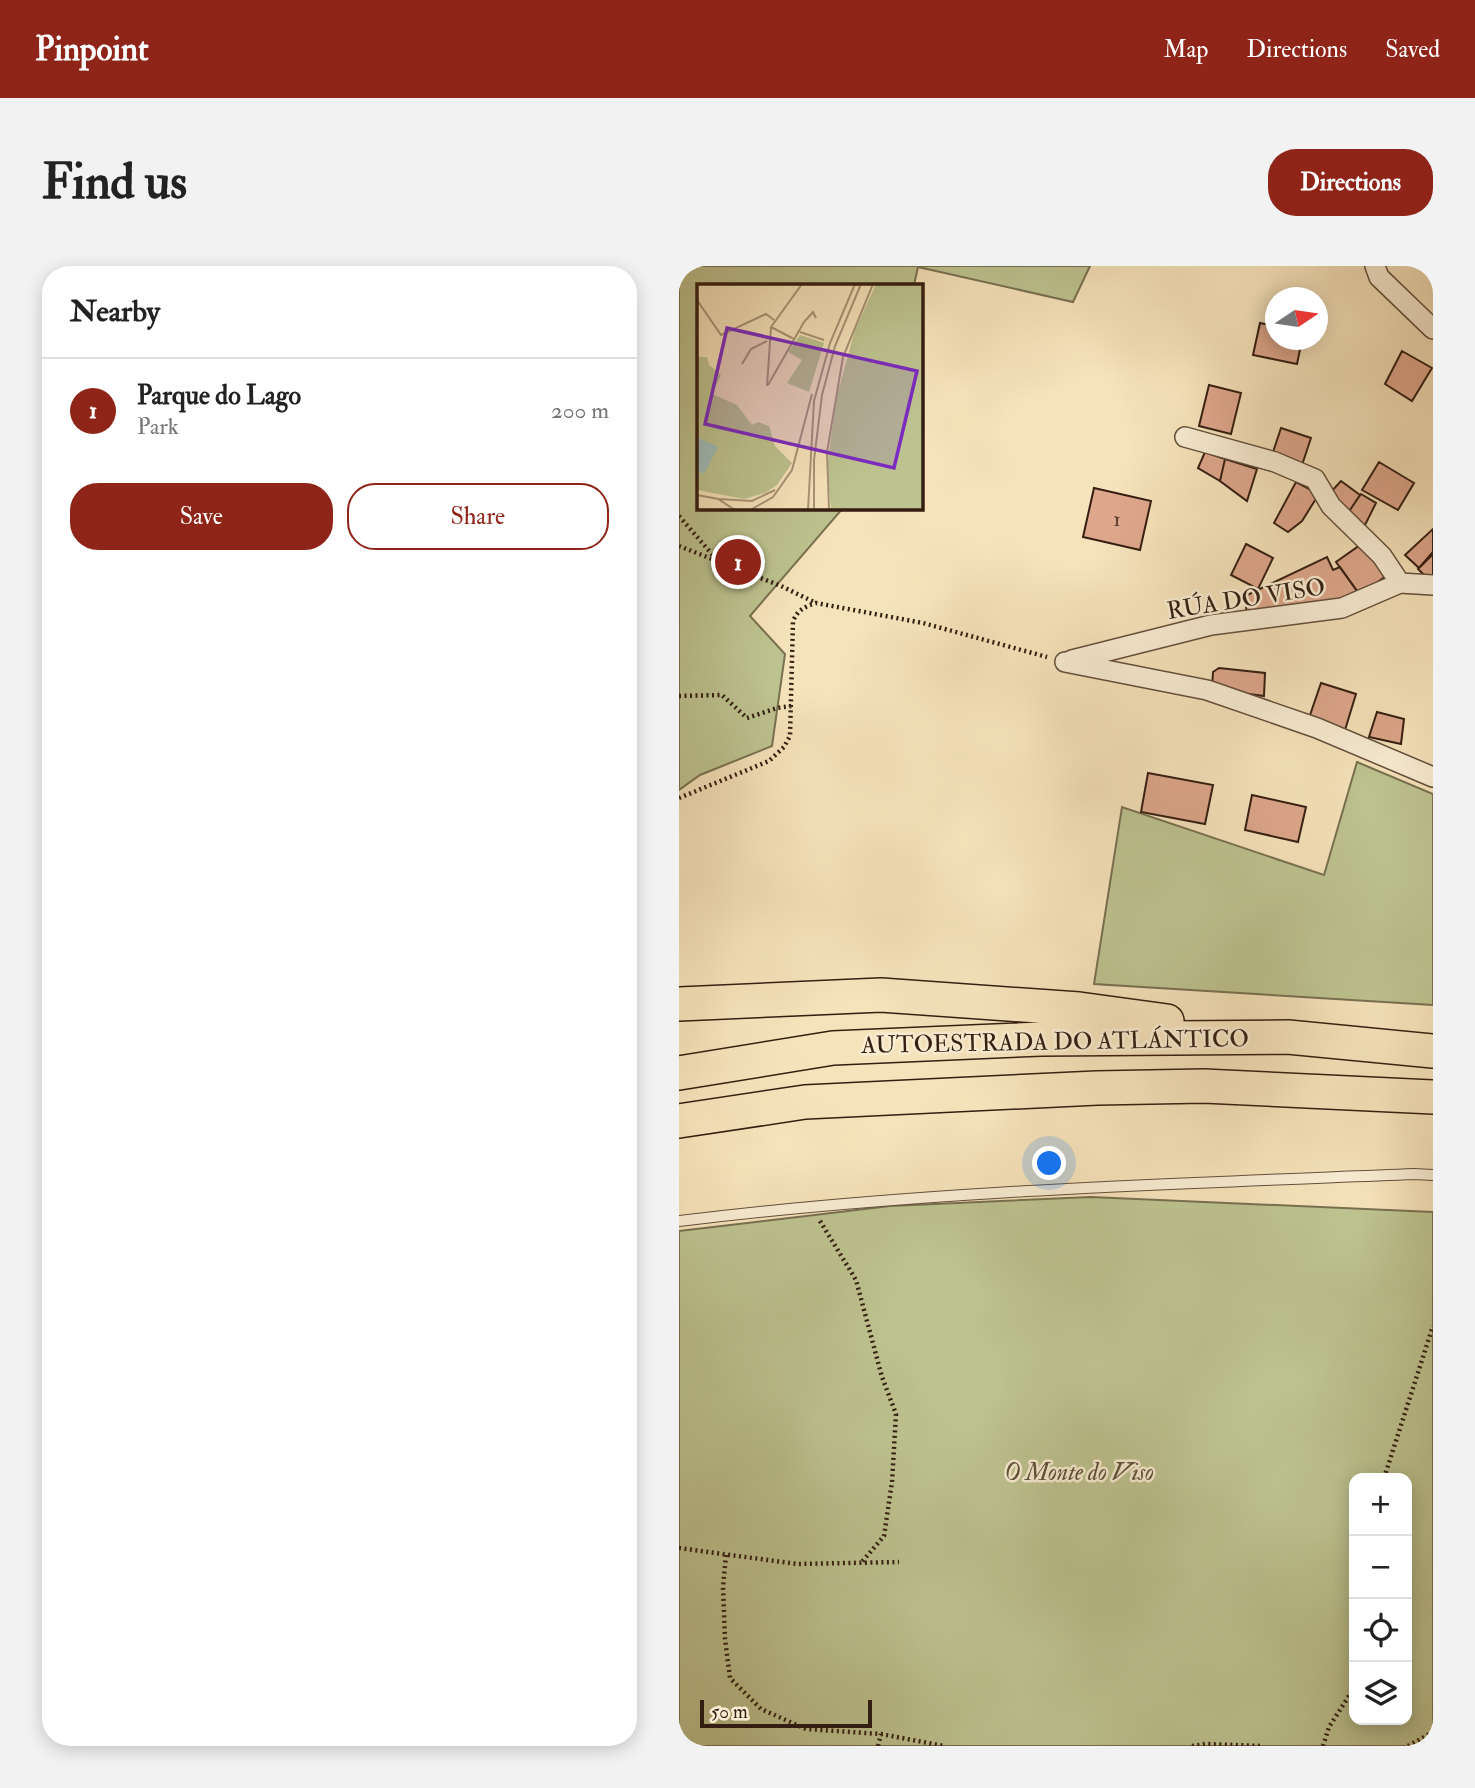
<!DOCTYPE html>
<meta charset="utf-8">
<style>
:root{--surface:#fff;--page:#f2f2f2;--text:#222;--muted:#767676;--line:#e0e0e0;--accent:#8f2418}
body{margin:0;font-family:"IM FELL Double Pica",serif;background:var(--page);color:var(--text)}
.controls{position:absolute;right:21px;bottom:21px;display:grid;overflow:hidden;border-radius:14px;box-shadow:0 4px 18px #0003}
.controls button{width:63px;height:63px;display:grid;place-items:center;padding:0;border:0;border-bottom:2px solid var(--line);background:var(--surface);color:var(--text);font:35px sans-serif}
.compass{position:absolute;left:586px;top:21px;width:63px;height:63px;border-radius:50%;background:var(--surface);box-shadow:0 4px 18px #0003;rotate:77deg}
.scale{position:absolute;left:21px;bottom:18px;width:172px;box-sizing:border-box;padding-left:7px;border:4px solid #341e11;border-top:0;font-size:19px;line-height:24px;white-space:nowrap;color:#341e11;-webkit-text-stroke:5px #f9edd3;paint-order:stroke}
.you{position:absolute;left:371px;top:898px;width:24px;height:24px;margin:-18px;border:5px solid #fff;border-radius:50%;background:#1a73e8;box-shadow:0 0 0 10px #1a73e833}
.badge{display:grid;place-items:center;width:46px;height:46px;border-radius:50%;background:var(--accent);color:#fff;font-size:23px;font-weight:700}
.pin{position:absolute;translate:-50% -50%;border:4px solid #fff;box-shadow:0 2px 7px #0006}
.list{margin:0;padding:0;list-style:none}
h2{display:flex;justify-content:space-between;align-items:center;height:91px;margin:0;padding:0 28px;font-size:30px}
h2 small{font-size:23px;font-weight:400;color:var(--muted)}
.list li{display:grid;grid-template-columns:46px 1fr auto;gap:21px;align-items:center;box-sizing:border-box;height:105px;padding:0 28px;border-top:2px solid var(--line)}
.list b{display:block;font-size:26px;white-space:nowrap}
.list p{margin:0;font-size:23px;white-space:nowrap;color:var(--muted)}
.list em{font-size:23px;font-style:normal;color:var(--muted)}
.actions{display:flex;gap:14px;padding:21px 28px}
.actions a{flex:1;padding:16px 0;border:2px solid var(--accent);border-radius:28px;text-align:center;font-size:24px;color:var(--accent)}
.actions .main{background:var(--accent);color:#fff}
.icon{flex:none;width:38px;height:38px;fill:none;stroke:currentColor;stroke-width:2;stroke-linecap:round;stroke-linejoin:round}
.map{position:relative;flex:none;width:754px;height:1480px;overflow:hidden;border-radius:28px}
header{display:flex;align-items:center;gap:42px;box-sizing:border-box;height:98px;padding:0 35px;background:var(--accent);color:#fff}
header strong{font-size:33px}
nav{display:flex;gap:38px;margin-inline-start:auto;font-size:24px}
.intro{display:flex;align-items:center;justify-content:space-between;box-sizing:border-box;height:168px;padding:0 42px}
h1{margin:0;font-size:49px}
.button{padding:18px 32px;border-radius:28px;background:var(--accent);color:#fff;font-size:24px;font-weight:700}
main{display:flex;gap:42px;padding:0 42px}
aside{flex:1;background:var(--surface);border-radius:28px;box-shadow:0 4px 18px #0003}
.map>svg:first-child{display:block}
</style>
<header>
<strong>Pinpoint</strong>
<nav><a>Map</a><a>Directions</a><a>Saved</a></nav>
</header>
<div class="intro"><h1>Find us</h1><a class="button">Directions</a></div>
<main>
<aside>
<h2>Nearby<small></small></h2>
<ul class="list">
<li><span class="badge">1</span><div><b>Parque do Lago</b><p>Park</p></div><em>200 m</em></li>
</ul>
<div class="actions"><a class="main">Save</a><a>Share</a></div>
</aside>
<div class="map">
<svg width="754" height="1480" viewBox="0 0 754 1480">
<rect width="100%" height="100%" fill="#f6e3bb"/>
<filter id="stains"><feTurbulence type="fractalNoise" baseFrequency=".00286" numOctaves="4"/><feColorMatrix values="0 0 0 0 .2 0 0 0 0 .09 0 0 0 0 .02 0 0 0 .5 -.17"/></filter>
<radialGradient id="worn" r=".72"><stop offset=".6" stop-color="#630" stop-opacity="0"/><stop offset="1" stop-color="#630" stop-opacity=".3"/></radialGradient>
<path fill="#bdc390" stroke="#787050" stroke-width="2" fill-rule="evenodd" d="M 0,0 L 411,0 L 394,36 L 239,1 L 235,19 L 19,19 L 19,242 L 164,242 L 71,350 L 106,388 L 93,480 L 21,509 L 0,524 Z
M 678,496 L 754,528 L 754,739 L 415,718 L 443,541 L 645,609 Z
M 412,931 L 754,946 L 754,1480 L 0,1480 L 0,965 L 211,940 ZM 728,1212 L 728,1454 L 675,1454 L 675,1212 Z"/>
<path fill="#dea78c" stroke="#341e11" stroke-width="2" d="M 581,57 L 596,60 L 596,74 L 623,74 L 618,98 L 574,89 Z
M 723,85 L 753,102 L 733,135 L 706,118 Z
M 530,119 L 562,127 L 552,168 L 520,160 Z
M 602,162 L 632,172 L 623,199 L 593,189 Z
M 526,186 L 546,193 L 541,215 L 519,202 Z
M 546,193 L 578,203 L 568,235 L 541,215 Z
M 700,196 L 735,217 L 719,244 L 683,224 Z
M 662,215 L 681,229 L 669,247 L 650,228 Z
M 617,216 L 640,228 L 623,255 L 609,266 L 595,257 Z
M 415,222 L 472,235 L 461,284 L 404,271 Z
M 682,228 L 697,237 L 685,261 L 666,251 Z
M 754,263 L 754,288 L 740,302 L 726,289 Z
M 684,277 L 707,310 L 681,329 L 657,296 Z
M 567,278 L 594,292 L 579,323 L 552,309 Z
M 753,287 L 754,288 L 754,313 L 748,312 L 739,303 Z
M 648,291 L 654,304 L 661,301 L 681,329 L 642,342 L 568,349 L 566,330 Z
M 540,402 L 586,407 L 585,430 L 533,423 L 534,406 Z
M 642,417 L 677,428 L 666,464 L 630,452 Z
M 698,446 L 725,453 L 722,478 L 690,471 Z
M 469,507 L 534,519 L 526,558 L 462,546 Z
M 573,529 L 627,541 L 619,576 L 566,564 Z"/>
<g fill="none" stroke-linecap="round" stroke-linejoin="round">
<defs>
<path id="service" d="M 0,955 C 244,925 490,918 735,908 L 754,909"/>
<path id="minor" d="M 696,0 L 700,11 L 754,63
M 506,171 L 596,196 L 636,213 L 652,240 L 703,290 L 721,317
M 393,394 L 532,359 L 663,342 L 721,317 L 754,319
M 386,396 L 528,424 L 638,462 L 754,511"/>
<path id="motorway" d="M 0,738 L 202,729 L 400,743 L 488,755
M 0,807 L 154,782 L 362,773 L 609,771 L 754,785
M 0,855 L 126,836 L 418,822 L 525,820 L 754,831"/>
</defs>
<use href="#service" stroke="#644f3c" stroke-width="12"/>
<use href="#minor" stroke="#644f3c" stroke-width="22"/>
<use href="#motorway" stroke="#341e11" stroke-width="36"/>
<path stroke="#341e11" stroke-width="4.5" stroke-dasharray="2 3.5" stroke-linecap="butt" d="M 0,250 L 38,294
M 0,280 L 102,320 L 137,337
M 0,430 L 43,429 L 68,452 L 98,442 L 113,440
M 0,532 L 90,495 L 105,481 L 111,470 L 114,355 C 119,344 125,341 137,337 L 244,357 L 368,391
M 141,955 L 177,1014 L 203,1111 L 217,1148 L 213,1216 L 205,1270 L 182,1297
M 705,1212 L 754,1060
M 0,1282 L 118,1298 L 220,1296
M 47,1289 L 44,1321 L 46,1373 L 51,1412 L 82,1443 L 127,1463 L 202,1468 L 265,1480
M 199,1480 L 202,1468
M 513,1480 L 526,1478 L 584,1480
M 644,1480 L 650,1461 L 675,1422
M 729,1480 L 754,1466"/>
<use href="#service" stroke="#f9edd3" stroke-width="10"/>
<use href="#minor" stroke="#f9edd3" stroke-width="19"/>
<use href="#motorway" stroke="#f6e3bb" stroke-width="33"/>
</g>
<g text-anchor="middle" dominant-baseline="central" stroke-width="5" stroke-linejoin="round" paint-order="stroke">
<g font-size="21" fill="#5e4030">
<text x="438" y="253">1</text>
</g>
<g font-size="24" fill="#341e11" stroke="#f9edd3">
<text transform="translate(567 333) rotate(-9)">RÚA DO VISO</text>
<text transform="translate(376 776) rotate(-1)">AUTOESTRADA DO ATLÁNTICO</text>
</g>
<g font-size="24" font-style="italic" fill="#5d5037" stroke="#f9edd3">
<text x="400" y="1206">O Monte do Viso</text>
</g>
</g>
<g transform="translate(18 18)">
<rect width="226" height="226" fill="#f6e3bb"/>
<path d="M 179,0 L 226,0 L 226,226 L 134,226 L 130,184 L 139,115 L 158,46 ZM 103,51 L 127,59 L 112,108 L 90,99 L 105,76 L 91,68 ZM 0,73 L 10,73 L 12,81 L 24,91 L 15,110 L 40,121 L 55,141 L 61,138 L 72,142 L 78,162 L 95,179 L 80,201 L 68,209 L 47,215 L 0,206 Z" fill="#bdc390"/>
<path d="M 0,153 L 21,163 L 7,190 L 0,186 Z" fill="#9fbdb8"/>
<path fill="none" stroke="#a89477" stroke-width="2" d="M 0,16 L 24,51 L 69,30 L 77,36M 74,43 L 97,55M 103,48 L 127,56M 45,80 L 54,65 L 70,57M 71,101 L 107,38 L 116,28 L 119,34M 70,102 L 74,43 L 105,0M 0,211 L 21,215 L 38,226M 21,215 L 55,217 L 78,206M 55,225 L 76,213 L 95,186 L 115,110M 111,226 L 117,117 L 133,59 L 158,0M 117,226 L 117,176 L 125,111 L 138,62 L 164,0M 132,226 L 130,168 L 146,73 L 176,0"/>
<path fill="#7b2cbf" fill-opacity="0.15" stroke="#7b2cbf" stroke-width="3.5" d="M 30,44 L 220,87 L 197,184 L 8,140 Z"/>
<rect width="226" height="226" fill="none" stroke="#341e11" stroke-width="3.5"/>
</g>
<rect width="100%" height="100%" filter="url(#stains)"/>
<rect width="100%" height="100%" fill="url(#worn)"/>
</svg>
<div class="controls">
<button>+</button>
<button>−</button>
<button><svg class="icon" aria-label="locate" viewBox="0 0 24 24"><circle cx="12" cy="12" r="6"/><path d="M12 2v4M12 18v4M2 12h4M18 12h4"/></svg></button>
<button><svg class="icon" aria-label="layers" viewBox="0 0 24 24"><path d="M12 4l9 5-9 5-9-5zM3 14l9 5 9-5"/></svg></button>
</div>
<svg class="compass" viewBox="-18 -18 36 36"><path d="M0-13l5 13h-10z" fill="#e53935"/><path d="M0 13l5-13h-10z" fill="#767676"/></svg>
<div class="scale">50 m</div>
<div class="you"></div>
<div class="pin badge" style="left:59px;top:296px">1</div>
</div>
</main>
